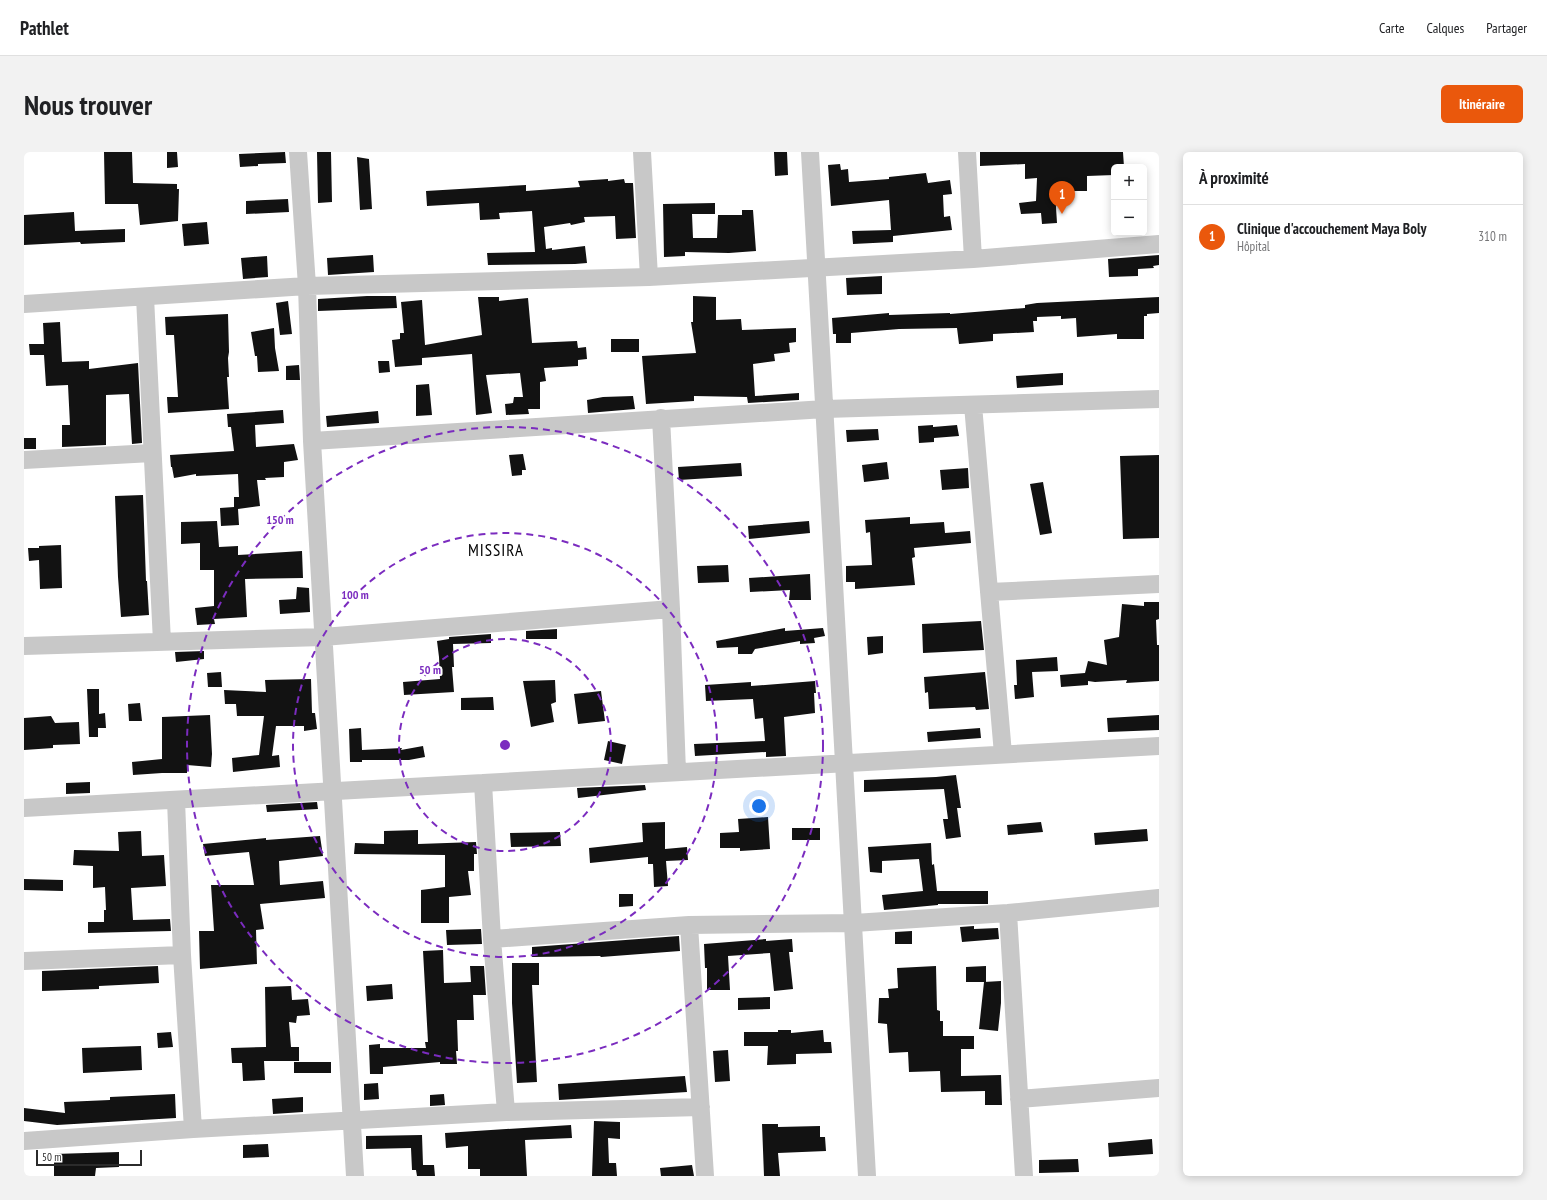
<!DOCTYPE html>
<html lang="fr">
<meta charset="utf-8">
<style>
:root{--surface:#fff;--page:#f2f2f2;--text:#202124;--muted:#757577;--line:#e0e0e0;--accent:#ea580c}
body{margin:0;font-family:"PT Sans Narrow",sans-serif;background:var(--page);color:var(--text)}
.controls{position:absolute;right:12px;top:12px;display:grid;overflow:hidden;border-radius:6px;box-shadow:0 2px 10px #0003}
.controls button{width:36px;height:36px;display:grid;place-items:center;padding:0;border:0;border-bottom:1px solid var(--line);background:var(--surface);color:var(--text);font:20px sans-serif}
.scale{position:absolute;left:12px;bottom:10px;width:106px;box-sizing:border-box;padding-left:4px;border:2px solid #2b2b2b;border-top:0;font-size:11px;line-height:14px;white-space:nowrap;color:#2b2b2b;-webkit-text-stroke:3px #fff;paint-order:stroke}
.you{position:absolute;left:735px;top:654px;width:14px;height:14px;margin:-10px;border:3px solid #fff;border-radius:50%;background:#1a73e8;box-shadow:0 0 0 6px #1a73e833}
.badge{display:grid;place-items:center;width:26px;height:26px;border-radius:50%;background:var(--accent);color:#fff;font-size:13px;font-weight:700}
.pin{position:absolute;translate:-50% -33px;filter:drop-shadow(0 1px 2px #0008)}
.pin::after{content:'';position:absolute;top:21px;width:14px;height:12px;background:inherit;clip-path:polygon(0 0,100% 0,50% 100%)}
.list{margin:0;padding:0;list-style:none}
h2{display:flex;justify-content:space-between;align-items:center;height:52px;margin:0;padding:0 16px;font-size:17px}
h2 small{font-size:13px;font-weight:400;color:var(--muted)}
.list li{display:grid;grid-template-columns:26px 1fr auto;gap:12px;align-items:center;box-sizing:border-box;height:64px;padding:0 16px;border-top:1px solid var(--line)}
.list b{display:block;font-size:15px;white-space:nowrap}
.list p{margin:0;font-size:13px;white-space:nowrap;color:var(--muted)}
.list em{font-size:13px;font-style:normal;color:var(--muted)}
.map{position:relative;flex:none;width:1135px;height:1024px;overflow:hidden;border-radius:6px}
header{display:flex;align-items:center;gap:24px;box-sizing:border-box;height:56px;padding:0 20px;background:var(--surface);border-bottom:1px solid var(--line)}
header strong{font-size:19px}
nav{display:flex;gap:22px;margin-inline-start:auto;font-size:14px}
.intro{display:flex;align-items:center;justify-content:space-between;box-sizing:border-box;height:96px;padding:0 24px}
h1{margin:0;font-size:28px}
.button{padding:10px 18px;border-radius:6px;background:var(--accent);color:#fff;font-size:14px;font-weight:700}
main{display:flex;gap:24px;padding:0 24px}
aside{flex:1;background:var(--surface);border-radius:6px;box-shadow:0 2px 10px #0003}
.map>svg:first-child{display:block}
</style>
<header>
<strong>Pathlet</strong>
<nav><a>Carte</a><a>Calques</a><a>Partager</a></nav>
</header>
<div class="intro"><h1>Nous trouver</h1><a class="button">Itinéraire</a></div>
<main>
<div class="map">
<svg width="1135" height="1024" viewBox="0 0 1135 1024">
<rect width="100%" height="100%" fill="#fff"/>
<path fill="#121212" d="M 80,0 L 108,0 L 109,31 L 153,32 L 153,37 L 155,37 L 154,69 L 116,73 L 114,52 L 81,52 Z
M 143,0 L 153,0 L 154,15 L 143,16 Z
M 261,0 L 262,11 L 234,12 L 234,14 L 216,15 L 215,2 Z
M 293,0 L 307,0 L 308,50 L 294,51 Z
M 750,0 L 763,0 L 764,23 L 751,24 Z
M 956,0 L 1099,0 L 1100,15 L 1090,15 L 1090,23 L 1063,24 L 1063,39 L 1031,39 L 1033,71 L 1018,72 L 1017,61 L 997,62 L 995,51 L 1012,49 L 1013,26 L 1001,27 L 1001,12 L 956,14 Z
M 333,5 L 345,7 L 348,57 L 336,58 Z
M 816,12 L 817,18 L 824,17 L 825,30 L 865,27 L 865,25 L 902,21 L 904,31 L 926,28 L 928,42 L 919,43 L 920,65 L 926,64 L 928,78 L 869,84 L 869,90 L 829,92 L 828,79 L 867,78 L 865,48 L 807,54 L 804,13 Z
M 584,27 L 584,29 L 600,27 L 601,31 L 609,31 L 612,86 L 592,87 L 591,64 L 560,65 L 561,70 L 547,73 L 546,71 L 520,75 L 522,97 L 528,96 L 528,98 L 561,94 L 563,111 L 551,112 L 464,113 L 463,101 L 511,100 L 508,59 L 475,61 L 476,67 L 456,68 L 455,51 L 403,54 L 402,39 L 502,33 L 502,39 L 556,35 L 554,29 Z
M 264,47 L 265,60 L 222,62 L 222,49 Z
M 691,51 L 691,62 L 668,62 L 669,86 L 693,86 L 694,63 L 718,63 L 718,58 L 729,58 L 732,99 L 705,101 L 661,100 L 661,104 L 640,105 L 639,52 Z
M 50,60 L 51,79 L 101,77 L 101,90 L 57,92 L 56,90 L 0,93 L 0,63 Z
M 183,70 L 185,92 L 160,94 L 158,72 Z
M 349,103 L 350,120 L 304,123 L 303,106 Z
M 1135,103 L 1135,113 L 1129,114 L 1130,116 L 1114,117 L 1114,124 L 1085,125 L 1084,107 Z
M 243,104 L 244,125 L 219,127 L 217,106 Z
M 858,124 L 858,142 L 823,143 L 822,126 Z
M 343,144 L 372,144 L 373,156 L 294,159 L 294,147 Z
M 669,144 L 692,145 L 692,168 L 717,167 L 718,178 L 772,176 L 772,190 L 765,191 L 766,200 L 750,202 L 751,209 L 729,212 L 731,244 L 775,241 L 775,248 L 724,251 L 723,245 L 670,244 L 670,249 L 622,252 L 618,204 L 672,201 L 667,170 L 669,170 Z
M 454,145 L 475,145 L 475,149 L 504,146 L 508,191 L 553,189 L 554,196 L 562,195 L 563,207 L 554,208 L 554,214 L 520,216 L 522,229 L 516,230 L 516,257 L 504,257 L 505,262 L 482,263 L 481,252 L 489,251 L 490,245 L 499,245 L 496,221 L 462,223 L 468,261 L 452,263 L 448,202 L 398,206 L 398,213 L 371,215 L 368,188 L 376,187 L 376,181 L 380,181 L 377,150 L 398,148 L 401,193 L 458,183 Z
M 1135,145 L 1135,161 L 1123,162 L 1123,164 L 1120,164 L 1120,187 L 1093,187 L 1093,182 L 1053,185 L 1052,166 L 1037,167 L 1037,164 L 1013,165 L 1013,169 L 1009,169 L 1010,180 L 969,182 L 969,189 L 935,192 L 933,176 L 875,177 L 827,181 L 827,191 L 812,191 L 812,182 L 809,182 L 808,166 L 865,161 L 865,163 L 926,161 L 926,162 L 1001,156 L 1001,153 L 1013,151 Z
M 264,149 L 268,182 L 256,183 L 252,151 Z
M 204,162 L 205,200 L 204,206 L 205,225 L 203,225 L 205,257 L 144,261 L 143,245 L 154,245 L 150,183 L 142,183 L 141,165 Z
M 36,170 L 38,210 L 65,209 L 65,217 L 114,211 L 118,291 L 108,292 L 105,242 L 82,243 L 82,293 L 38,295 L 38,273 L 46,273 L 44,233 L 22,234 L 20,203 L 6,203 L 5,192 L 20,192 L 19,171 Z
M 250,176 L 251,196 L 255,219 L 234,220 L 233,204 L 231,204 L 227,180 Z
M 587,187 L 615,187 L 615,200 L 587,200 Z
M 354,209 L 365,209 L 366,220 L 355,221 Z
M 275,213 L 276,228 L 262,228 L 262,214 Z
M 1039,221 L 1039,233 L 993,236 L 992,224 Z
M 405,232 L 408,263 L 392,264 L 392,233 Z
M 609,244 L 611,257 L 564,261 L 563,248 L 579,245 Z
M 259,258 L 260,271 L 231,273 L 232,295 L 270,292 L 274,308 L 260,310 L 260,325 L 241,326 L 242,328 L 233,328 L 236,354 L 214,357 L 215,373 L 197,374 L 196,356 L 210,355 L 210,345 L 215,345 L 214,322 L 172,324 L 172,322 L 150,326 L 148,315 L 147,315 L 146,303 L 210,299 L 207,275 L 204,275 L 203,262 Z
M 354,259 L 355,271 L 303,275 L 302,264 Z
M 909,273 L 909,275 L 933,273 L 935,284 L 910,286 L 910,290 L 895,291 L 894,274 Z
M 854,277 L 855,288 L 823,290 L 822,278 Z
M 0,286 L 12,286 L 12,297 L 0,297 Z
M 499,302 L 502,318 L 498,318 L 498,323 L 488,324 L 485,303 Z
M 1135,303 L 1135,386 L 1099,387 L 1096,304 Z
M 863,310 L 865,327 L 840,330 L 838,313 Z
M 717,311 L 718,324 L 655,328 L 654,315 Z
M 944,316 L 945,336 L 918,338 L 916,318 Z
M 1019,330 L 1028,381 L 1016,383 L 1006,332 Z
M 119,343 L 122,429 L 123,429 L 125,463 L 97,465 L 94,425 L 91,344 Z
M 886,365 L 886,372 L 920,370 L 921,381 L 946,379 L 947,391 L 890,396 L 891,405 L 888,406 L 891,433 L 831,437 L 831,430 L 822,430 L 822,414 L 848,413 L 846,380 L 842,381 L 841,368 Z
M 193,369 L 195,395 L 214,394 L 214,403 L 278,399 L 279,426 L 221,427 L 223,465 L 190,467 L 191,472 L 173,473 L 171,456 L 190,454 L 190,418 L 176,418 L 176,391 L 157,392 L 157,370 Z
M 785,369 L 786,381 L 725,387 L 724,374 Z
M 37,393 L 38,436 L 16,437 L 15,408 L 5,409 L 4,396 L 15,396 L 15,394 Z
M 704,413 L 705,430 L 674,431 L 673,414 Z
M 786,422 L 787,448 L 765,448 L 766,438 L 726,440 L 725,426 Z
M 273,435 L 285,436 L 286,460 L 256,462 L 255,448 L 272,447 Z
M 1120,450 L 1135,450 L 1135,467 L 1132,468 L 1133,493 L 1135,493 L 1135,529 L 1102,531 L 1103,528 L 1071,530 L 1064,529 L 1064,533 L 1037,535 L 1036,523 L 1061,521 L 1064,509 L 1083,513 L 1080,488 L 1095,485 L 1098,452 L 1120,454 Z
M 957,469 L 960,498 L 899,501 L 898,472 Z
M 761,476 L 761,479 L 799,476 L 801,484 L 790,486 L 791,491 L 776,492 L 776,489 L 731,497 L 728,502 L 714,502 L 714,495 L 693,496 L 692,489 Z
M 533,477 L 533,487 L 502,487 L 502,479 Z
M 467,482 L 467,491 L 429,492 L 430,515 L 428,515 L 430,540 L 380,543 L 379,530 L 416,527 L 415,505 L 413,489 L 425,487 L 425,485 Z
M 859,484 L 859,501 L 844,503 L 843,485 Z
M 180,499 L 180,507 L 152,510 L 151,500 Z
M 1033,505 L 1034,519 L 1008,520 L 1010,545 L 991,547 L 990,533 L 993,533 L 992,508 Z
M 197,520 L 198,535 L 184,535 L 183,521 Z
M 961,520 L 965,557 L 952,558 L 951,555 L 905,557 L 904,540 L 901,541 L 900,525 Z
M 287,527 L 288,561 L 291,561 L 293,577 L 280,579 L 280,574 L 252,574 L 248,604 L 255,603 L 256,615 L 209,620 L 208,606 L 235,603 L 240,564 L 213,564 L 212,552 L 201,552 L 200,538 L 242,540 L 241,528 Z
M 531,528 L 532,550 L 527,552 L 530,570 L 507,575 L 499,529 Z
M 791,529 L 792,541 L 790,541 L 791,561 L 760,565 L 762,604 L 742,605 L 742,600 L 671,604 L 670,592 L 741,589 L 739,566 L 731,567 L 729,547 L 682,549 L 681,533 L 727,530 L 727,534 Z
M 63,537 L 75,537 L 75,562 L 81,561 L 82,576 L 74,576 L 74,585 L 65,585 Z
M 577,539 L 581,569 L 554,572 L 550,542 Z
M 469,545 L 470,558 L 437,558 L 437,546 Z
M 116,551 L 118,569 L 105,569 L 104,552 Z
M 186,563 L 188,602 L 187,615 L 163,613 L 163,621 L 138,621 L 109,623 L 108,610 L 138,607 L 138,565 Z
M 1135,563 L 1135,578 L 1084,580 L 1083,566 Z
M 27,564 L 31,571 L 55,570 L 56,592 L 29,593 L 29,596 L 0,598 L 0,566 Z
M 337,576 L 338,598 L 378,596 L 377,598 L 399,594 L 401,605 L 385,608 L 338,608 L 338,610 L 326,610 L 325,577 Z
M 956,576 L 957,586 L 904,590 L 903,580 Z
M 584,589 L 602,593 L 598,612 L 580,608 Z
M 932,623 L 937,656 L 933,656 L 937,685 L 922,687 L 919,667 L 924,667 L 920,637 L 840,640 L 840,628 L 912,625 Z
M 66,630 L 66,641 L 42,642 L 42,631 Z
M 621,633 L 622,638 L 554,646 L 553,636 Z
M 293,650 L 294,657 L 243,660 L 242,653 Z
M 744,665 L 746,697 L 716,699 L 716,696 L 696,696 L 696,681 L 715,680 L 714,667 Z
M 641,670 L 641,697 L 663,695 L 664,708 L 642,709 L 644,734 L 630,735 L 629,712 L 624,712 L 624,705 L 566,711 L 565,696 L 619,690 L 618,671 Z
M 1017,670 L 1019,680 L 984,683 L 983,673 Z
M 768,676 L 796,676 L 796,688 L 768,688 Z
M 1123,677 L 1124,689 L 1071,693 L 1070,681 Z
M 394,678 L 394,692 L 452,690 L 453,702 L 450,702 L 450,719 L 444,719 L 447,743 L 425,745 L 425,771 L 397,771 L 397,738 L 421,735 L 421,703 L 330,702 L 331,691 L 360,692 L 360,679 Z
M 117,679 L 118,704 L 140,703 L 142,734 L 107,736 L 109,768 L 146,767 L 147,779 L 64,781 L 64,770 L 80,770 L 80,758 L 82,758 L 81,735 L 69,736 L 69,714 L 49,713 L 50,698 L 95,699 L 94,680 Z
M 536,680 L 537,694 L 487,695 L 486,681 Z
M 296,684 L 299,704 L 255,709 L 256,733 L 299,729 L 301,746 L 236,752 L 240,777 L 232,778 L 233,812 L 176,817 L 175,779 L 190,779 L 187,733 L 230,733 L 225,700 L 181,704 L 179,692 L 242,686 L 242,688 Z
M 907,691 L 908,713 L 910,712 L 913,739 L 964,739 L 964,752 L 914,752 L 914,753 L 860,758 L 858,743 L 899,739 L 895,707 L 858,709 L 858,721 L 846,720 L 844,695 Z
M 0,727 L 39,728 L 39,739 L 0,738 Z
M 595,742 L 609,742 L 609,754 L 595,755 Z
M 950,774 L 950,777 L 974,776 L 975,787 L 938,790 L 936,775 Z
M 457,777 L 458,792 L 423,793 L 422,778 Z
M 888,779 L 888,792 L 871,792 L 871,780 Z
M 655,784 L 656,799 L 577,805 L 576,804 L 508,805 L 508,795 Z
M 742,787 L 742,789 L 768,787 L 769,800 L 765,800 L 769,837 L 750,839 L 746,801 L 704,804 L 706,838 L 683,838 L 683,816 L 681,816 L 680,792 Z
M 419,798 L 420,831 L 447,830 L 446,814 L 460,814 L 462,843 L 449,843 L 450,868 L 433,868 L 434,899 L 432,899 L 433,912 L 416,912 L 416,910 L 359,915 L 359,922 L 346,922 L 345,893 L 356,892 L 356,896 L 402,896 L 401,890 L 404,890 L 399,799 Z
M 488,811 L 515,811 L 515,833 L 508,833 L 513,930 L 493,931 L 488,851 Z
M 134,814 L 135,831 L 75,834 L 75,837 L 18,839 L 18,819 Z
M 912,814 L 913,858 L 916,859 L 916,869 L 919,869 L 919,884 L 950,884 L 950,897 L 937,897 L 937,924 L 977,923 L 978,953 L 961,953 L 961,939 L 917,940 L 916,919 L 885,920 L 884,900 L 865,901 L 863,872 L 854,871 L 855,846 L 865,846 L 864,837 L 874,836 L 873,816 Z
M 962,814 L 962,830 L 942,830 L 942,815 Z
M 977,829 L 977,851 L 974,879 L 955,877 L 960,830 Z
M 368,832 L 369,847 L 343,849 L 342,834 Z
M 267,834 L 268,848 L 284,847 L 286,863 L 273,864 L 272,871 L 265,870 L 267,895 L 275,895 L 275,909 L 240,909 L 241,928 L 219,929 L 218,911 L 208,911 L 207,896 L 242,895 L 241,835 Z
M 746,845 L 746,857 L 714,858 L 714,846 Z
M 754,878 L 767,878 L 767,881 L 799,878 L 800,890 L 807,890 L 808,901 L 772,902 L 772,912 L 743,913 L 744,894 L 720,894 L 720,880 L 754,880 Z
M 147,880 L 149,895 L 134,896 L 133,881 Z
M 117,894 L 118,918 L 59,921 L 58,896 Z
M 704,898 L 706,929 L 691,930 L 689,899 Z
M 270,910 L 307,910 L 307,921 L 270,921 Z
M 661,924 L 663,940 L 535,948 L 534,932 Z
M 354,931 L 355,947 L 340,948 L 340,932 Z
M 151,942 L 152,966 L 33,973 L 0,969 L 0,956 L 41,961 L 40,950 L 86,948 L 86,945 Z
M 420,942 L 421,953 L 406,954 L 406,943 Z
M 279,945 L 279,960 L 249,962 L 248,947 Z
M 570,969 L 596,970 L 596,987 L 584,986 L 585,1011 L 592,1011 L 593,1024 L 568,1024 Z
M 738,972 L 754,972 L 754,975 L 796,974 L 796,985 L 801,985 L 802,999 L 754,1001 L 756,1024 L 740,1024 Z
M 547,973 L 548,986 L 501,988 L 503,1024 L 456,1024 L 456,1017 L 444,1017 L 444,994 L 422,996 L 421,981 Z
M 398,983 L 399,1013 L 410,1013 L 411,1024 L 393,1024 L 392,1018 L 388,1018 L 387,996 L 342,997 L 342,984 Z
M 1128,987 L 1129,1002 L 1085,1005 L 1084,991 Z
M 244,992 L 245,1005 L 219,1006 L 219,993 Z
M 95,1000 L 95,1015 L 72,1016 L 71,1024 L 30,1024 L 30,1002 Z
M 1054,1007 L 1055,1020 L 1015,1021 L 1015,1008 Z
M 668,1013 L 670,1024 L 637,1024 L 636,1016 Z"/>
<g fill="none" stroke-linecap="round" stroke-linejoin="round">
<path stroke="#c8c8c8" stroke-width="18" d="M 274,0 L 283,134 L 288,289 L 331,1024
M 618,0 L 625,125
M 786,0 L 843,1024
M 943,0 L 949,107
M 121,145 L 138,490
M 0,152 L 283,134 L 625,125 L 949,107 L 1135,92
M 949,253 L 979,602
M 637,266 L 647,457 L 653,620
M 288,289 L 801,257 L 1135,247
M 0,308 L 128,301
M 965,440 L 1135,432
M 0,494 L 299,485 L 647,457
M 459,631 L 468,787 L 482,960
M 152,648 L 158,803 L 169,977
M 0,656 L 1135,594
M 984,761 L 1000,1024
M 665,773 L 681,1024
M 468,787 L 665,773 L 830,771 L 984,761 L 1135,746
M 0,809 L 158,803
M 995,947 L 1135,936
M 0,989 L 169,977 L 482,960 L 677,955"/>
</g>
<g fill="none" stroke="#7b2cbf" stroke-width="2" stroke-dasharray="7 5">
<circle cx="481" cy="593" r="106"/>
<circle cx="481" cy="593" r="212"/>
<circle cx="481" cy="593" r="318"/>
</g>
<g text-anchor="middle" dominant-baseline="central" stroke-width="4" stroke-linejoin="round" paint-order="stroke">
<g font-size="17" letter-spacing="1" fill="#000" stroke="#fff">
<text x="472" y="398">MISSIRA</text>
</g>
</g>
<circle cx="481" cy="593" r="6" fill="#7b2cbf" stroke="#fff" stroke-width="2"/>
<g font-size="12" text-anchor="middle" font-weight="bold" fill="#7b2cbf" stroke="#fff" stroke-width="4" stroke-linejoin="round" paint-order="stroke">
<text x="256" y="372">150 m</text>
<text x="331" y="447">100 m</text>
<text x="406" y="522">50 m</text>
</g>
</svg>
<div class="controls">
<button>+</button>
<button>−</button>
</div>
<div class="scale">50 m</div>
<div class="you"></div>
<div class="pin badge" style="left:1038px;top:62px">1</div>
</div>
<aside>
<h2>À proximité<small></small></h2>
<ul class="list">
<li><span class="badge">1</span><div><b>Clinique d'accouchement Maya Boly</b><p>Hôpital</p></div><em>310 m</em></li>
</ul>
</aside>
</main>
